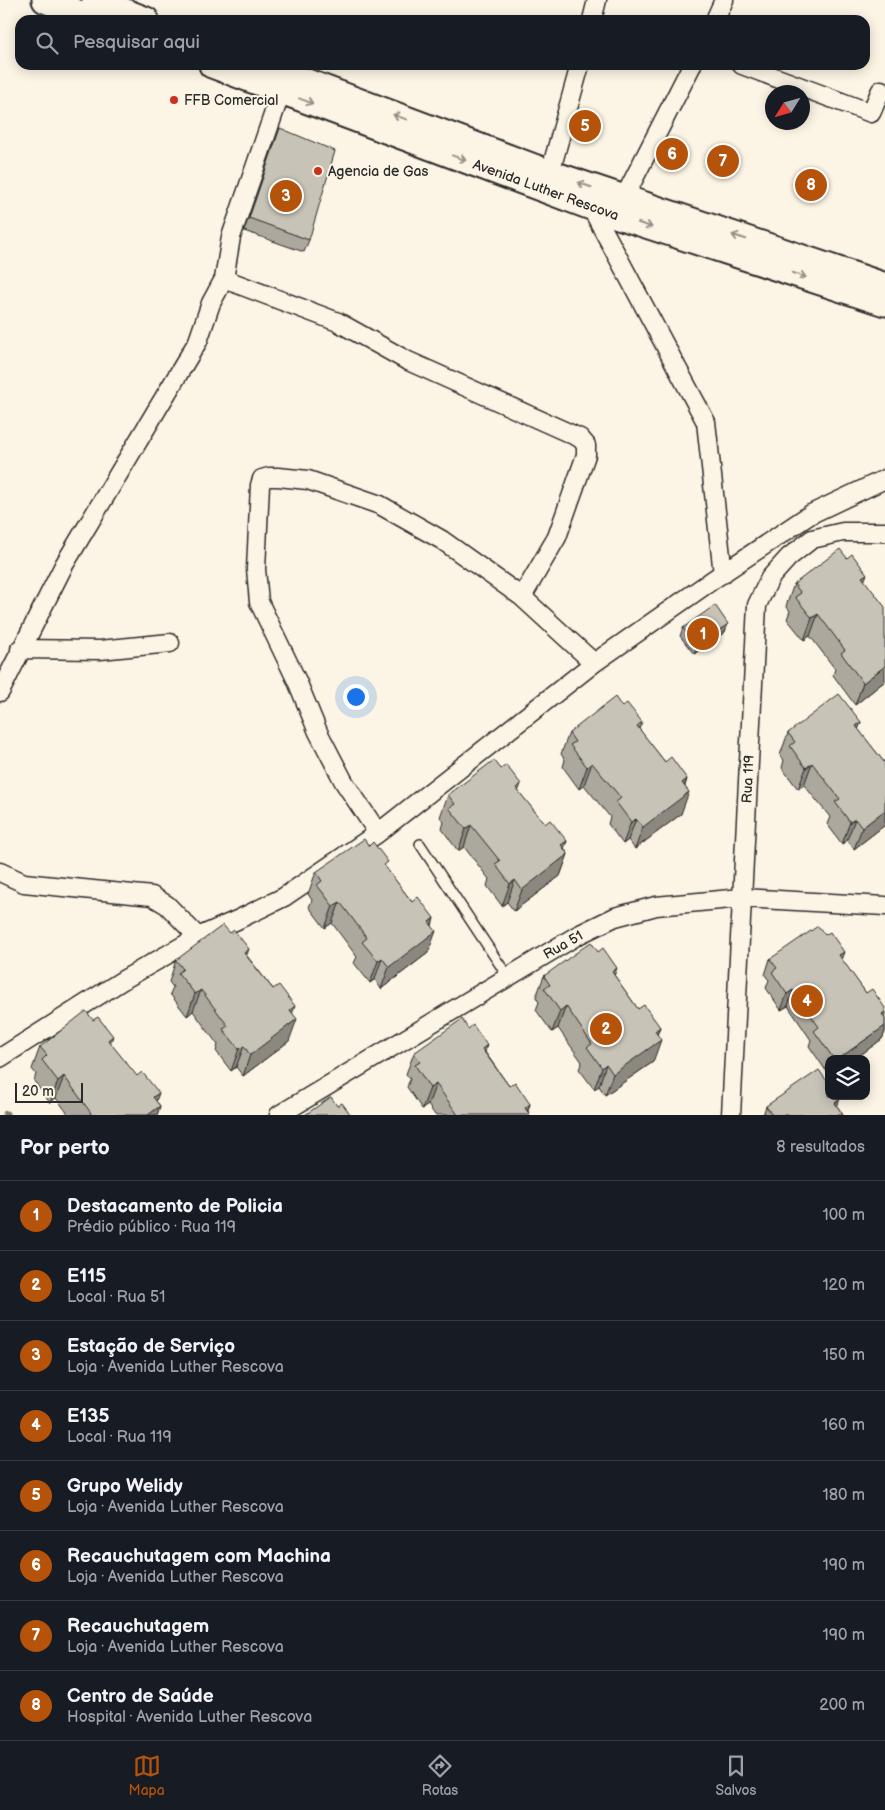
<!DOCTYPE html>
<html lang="pt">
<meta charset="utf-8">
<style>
:root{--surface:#171b24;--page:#242831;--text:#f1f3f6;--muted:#9ea1a6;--line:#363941;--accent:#b45309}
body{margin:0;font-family:"Balsamiq Sans",sans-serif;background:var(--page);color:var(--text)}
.controls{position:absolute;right:15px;bottom:15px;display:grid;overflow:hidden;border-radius:10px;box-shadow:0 2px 12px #0003}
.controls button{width:45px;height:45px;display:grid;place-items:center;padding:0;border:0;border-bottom:1px solid var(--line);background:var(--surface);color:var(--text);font:25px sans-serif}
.compass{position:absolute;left:765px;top:85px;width:45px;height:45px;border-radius:50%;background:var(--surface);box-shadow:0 2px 12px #0003;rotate:233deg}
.scale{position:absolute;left:15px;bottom:12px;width:68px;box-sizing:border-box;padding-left:5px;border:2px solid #2b2b2b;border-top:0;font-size:14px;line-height:18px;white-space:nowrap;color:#2b2b2b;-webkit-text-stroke:4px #fcf5e5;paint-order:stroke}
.you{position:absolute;left:355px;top:696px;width:18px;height:18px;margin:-12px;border:4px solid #fff;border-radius:50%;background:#1a73e8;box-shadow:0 0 0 8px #1a73e833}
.badge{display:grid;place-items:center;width:32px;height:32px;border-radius:50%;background:var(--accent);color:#fff;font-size:16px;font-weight:700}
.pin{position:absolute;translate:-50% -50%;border:2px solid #fff;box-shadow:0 1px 5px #0006}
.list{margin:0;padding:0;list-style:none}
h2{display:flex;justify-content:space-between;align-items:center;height:65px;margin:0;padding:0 20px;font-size:21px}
h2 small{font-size:16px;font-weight:400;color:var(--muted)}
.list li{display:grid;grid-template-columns:32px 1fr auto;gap:15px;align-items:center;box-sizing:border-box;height:70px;padding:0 20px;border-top:1px solid var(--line)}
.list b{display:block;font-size:19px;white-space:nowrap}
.list p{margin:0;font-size:16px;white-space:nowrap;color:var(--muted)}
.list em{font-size:16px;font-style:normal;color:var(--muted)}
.icon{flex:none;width:28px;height:28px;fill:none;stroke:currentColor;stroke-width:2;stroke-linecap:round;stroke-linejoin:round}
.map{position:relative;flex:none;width:885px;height:1115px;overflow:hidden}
.search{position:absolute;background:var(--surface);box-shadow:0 2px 12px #0003;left:15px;right:15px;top:15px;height:55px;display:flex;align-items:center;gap:12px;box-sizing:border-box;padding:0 18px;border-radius:15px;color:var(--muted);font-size:19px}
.sheet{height:625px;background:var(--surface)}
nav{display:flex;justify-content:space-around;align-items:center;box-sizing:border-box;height:70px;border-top:1px solid var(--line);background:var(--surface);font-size:14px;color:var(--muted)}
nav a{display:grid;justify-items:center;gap:2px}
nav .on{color:var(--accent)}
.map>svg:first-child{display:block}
</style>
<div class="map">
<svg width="885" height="1115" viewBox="0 0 885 1115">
<rect width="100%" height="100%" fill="#fcf5e5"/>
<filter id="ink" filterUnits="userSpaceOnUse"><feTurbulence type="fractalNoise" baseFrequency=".02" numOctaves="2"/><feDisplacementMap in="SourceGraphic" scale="10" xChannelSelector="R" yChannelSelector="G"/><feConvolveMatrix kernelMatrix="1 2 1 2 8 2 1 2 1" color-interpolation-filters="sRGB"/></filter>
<g filter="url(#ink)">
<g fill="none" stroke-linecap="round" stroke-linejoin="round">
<path stroke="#7d7b74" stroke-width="7" d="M 6,1115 L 6,1114"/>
<defs>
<path id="service" d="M 420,844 L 508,977"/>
<path id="minor" d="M 592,20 L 597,0
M 715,20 L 724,0
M 742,65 L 871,113 L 881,90
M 550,173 L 580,65
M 624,198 L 692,65
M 591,207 L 706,422 L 723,574
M 224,279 L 338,322 L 406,360 L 580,438 L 586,445 L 586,455 L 557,537 L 522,597
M 20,649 L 100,650 L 170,643
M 0,692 L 64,565 L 198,341 L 211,303 L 224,279 L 231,237 L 281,92
M 378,833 L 344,782 L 318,732 L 297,681 L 259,602 L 256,569 L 260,485 L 262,479 L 269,477 L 278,477 L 308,480 L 380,505 L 442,540 L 522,597 L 594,663
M 0,872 L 24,883 L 152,896 L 167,905 L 198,937
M 0,1058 L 123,980 L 198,937 L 237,920 L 284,897 L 378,833 L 594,663 L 714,579 L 811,514 L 885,479
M 279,1115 L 578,935 L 615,917 L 656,906 L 742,898 L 885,906
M 731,1115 L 757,605 L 770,578 L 789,557 L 812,539 L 843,532 L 885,532"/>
<path id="secondary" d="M 45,0 L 96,20
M 95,0 L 146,20
M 212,65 L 591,207 L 885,303
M 262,65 L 550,173 L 880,284"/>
</defs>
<use href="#service" stroke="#2b2b2b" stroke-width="12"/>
<use href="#minor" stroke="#2b2b2b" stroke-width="21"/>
<use href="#secondary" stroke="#2b2b2b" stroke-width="29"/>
<use href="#service" stroke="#fcf5e5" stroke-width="9"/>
<use href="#minor" stroke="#fcf5e5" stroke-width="18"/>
<use href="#secondary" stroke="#fcf5e5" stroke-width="25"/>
</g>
<path fill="#aca89d" stroke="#2b2b2b" d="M 280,128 L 309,240 L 304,252 L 244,231 Z
M 864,580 L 885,681 L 855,705 L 833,675 L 835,669 L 810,636 L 804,640 L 787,619 L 790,611 L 786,606 L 794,584 Z
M 683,628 L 725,632 L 694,654 L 680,636 Z
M 622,707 L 642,722 L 639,729 L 665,762 L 687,779 L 685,786 L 681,814 L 635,849 L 628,840 L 623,844 L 608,824 L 610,817 L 584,785 L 579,789 L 563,767 L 565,760 L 561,754 L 569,733 Z
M 861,722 L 858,729 L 884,762 L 885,762 L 885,825 L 854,849 L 847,840 L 842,844 L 827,824 L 830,817 L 804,785 L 798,789 L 782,768 L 784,760 L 780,755 L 788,733 Z
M 518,791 L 545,824 L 567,841 L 564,848 L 568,854 L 560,876 L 514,911 L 507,902 L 502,906 L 487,886 L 489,879 L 464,847 L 458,851 L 442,829 L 444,822 L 440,817 L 448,795 Z
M 386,868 L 412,902 L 434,918 L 432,926 L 428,953 L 381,989 L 375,979 L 370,983 L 354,963 L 357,957 L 332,923 L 325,928 L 309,907 L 312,900 L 308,894 L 316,872 Z
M 247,956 L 292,1013 L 289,1041 L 243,1076 L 236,1067 L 231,1071 L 216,1051 L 218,1045 L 193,1011 L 187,1016 L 170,994 L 173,987 L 169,982 L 176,960 Z
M 770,959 L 841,959 L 885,1019 L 885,1032 L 882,1039 L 855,1059 L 829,1059 L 829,1075 L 809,1046 L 811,1040 L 788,1006 L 781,1010 L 766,988 L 769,980 L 765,975 Z
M 614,975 L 638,1009 L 660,1027 L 657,1035 L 653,1062 L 605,1095 L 599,1086 L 594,1089 L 579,1069 L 582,1062 L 558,1028 L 552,1032 L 536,1010 L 539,1002 L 536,997 L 544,976 Z
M 468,1029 L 487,1045 L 485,1052 L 509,1086 L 530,1104 L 528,1111 L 530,1115 L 435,1115 L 428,1105 L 422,1109 L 407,1087 L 410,1079 L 406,1074 L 414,1053 Z
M 110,1043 L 160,1106 L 157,1115 L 69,1115 L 56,1098 L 50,1103 L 34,1081 L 36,1074 L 32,1069 L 40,1047 Z
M 766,1106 L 837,1106 L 843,1115 L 763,1115 Z"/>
<path fill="#8c8880" stroke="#2b2b2b" d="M 867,574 L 859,595 L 862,577 Z
M 818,614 L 810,636 L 804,640 L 812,618 Z
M 728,624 L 725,632 L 694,654 L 697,646 Z
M 885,666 L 885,681 L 855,705 L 863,683 Z
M 861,722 L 853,744 L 856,726 Z
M 592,763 L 584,785 L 579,789 L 587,767 Z
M 812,763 L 804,785 L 798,789 L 806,768 Z
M 687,779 L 680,798 L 689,792 L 681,814 L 635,849 L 643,827 L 682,783 Z
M 521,784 L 513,806 L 516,788 Z
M 885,810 L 885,825 L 854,849 L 862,828 Z
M 636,819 L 628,840 L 623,844 L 631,822 Z
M 855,819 L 847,840 L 842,844 L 850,822 Z
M 471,825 L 464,847 L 458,851 L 466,829 Z
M 567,841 L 559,861 L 568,854 L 560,876 L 514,911 L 522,890 L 561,845 Z
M 515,880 L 507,902 L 502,906 L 510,884 Z
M 340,902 L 332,923 L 325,928 L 333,906 Z
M 434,918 L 427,938 L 436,931 L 428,953 L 381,989 L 389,967 L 429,922 Z
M 249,949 L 241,971 L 244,953 Z
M 844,952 L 838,968 L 839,955 Z
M 382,958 L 375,979 L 370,983 L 378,961 Z
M 617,968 L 609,990 L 612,972 Z
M 201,990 L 193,1011 L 187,1016 L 195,994 Z
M 793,990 L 788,1006 L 781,1010 L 787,994 Z
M 295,1006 L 288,1026 L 297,1019 L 289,1041 L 243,1076 L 250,1055 L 290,1010 Z
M 566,1006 L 558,1028 L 552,1032 L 560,1011 Z
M 885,1012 L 885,1016 L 881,1026 L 882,1014 Z
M 885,1026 L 885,1032 L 882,1039 L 855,1059 L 838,1059 Z
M 660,1027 L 653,1045 L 661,1040 L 653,1062 L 605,1095 L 613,1074 L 655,1031 Z
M 113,1036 L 105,1058 L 108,1040 Z
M 487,1045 L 479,1067 L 482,1049 Z
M 244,1046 L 236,1067 L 231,1071 L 239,1049 Z
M 606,1064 L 599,1086 L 594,1089 L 602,1068 Z
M 64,1076 L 56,1098 L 50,1103 L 58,1081 Z
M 436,1084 L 428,1105 L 422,1109 L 430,1088 Z
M 159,1093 L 152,1112 L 160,1106 L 157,1115 L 147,1115 L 153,1097 Z
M 840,1099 L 834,1115 L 835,1103 Z
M 530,1104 L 526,1115 L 525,1108 Z"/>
<path fill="#c8c3b7" stroke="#2b2b2b" d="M 280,128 L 335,151 L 309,240 L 249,218 Z
M 840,549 L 847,558 L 852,554 L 867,574 L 862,577 L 885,607 L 885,666 L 863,683 L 841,653 L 845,650 L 818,614 L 812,618 L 795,597 L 801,593 L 794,584 Z
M 715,605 L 728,624 L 697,646 L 683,628 Z
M 839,694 L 861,722 L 856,726 L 884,762 L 885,762 L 885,810 L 862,828 L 855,819 L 850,822 L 835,802 L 840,799 L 812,763 L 806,768 L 790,746 L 795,742 L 788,733 Z
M 615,697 L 622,707 L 627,703 L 642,722 L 637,726 L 665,762 L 671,757 L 687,779 L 682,783 L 689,792 L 643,827 L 636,819 L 631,822 L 616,802 L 621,798 L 592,763 L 587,767 L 570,745 L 575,742 L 569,733 Z
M 494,760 L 501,769 L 506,765 L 521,784 L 516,788 L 545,824 L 550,820 L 567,841 L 561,845 L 568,854 L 522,890 L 515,880 L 510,884 L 495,864 L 500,861 L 471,825 L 466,829 L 449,808 L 455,804 L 448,795 Z
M 364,839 L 369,846 L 373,842 L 388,862 L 384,865 L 412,902 L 418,897 L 434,918 L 429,922 L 436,931 L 389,967 L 382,958 L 378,961 L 362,942 L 367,938 L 340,902 L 333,906 L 317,885 L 322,881 L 316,872 Z
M 223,925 L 230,933 L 234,930 L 249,949 L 244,953 L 273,989 L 279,985 L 295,1006 L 290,1010 L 297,1019 L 250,1055 L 244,1046 L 239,1049 L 223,1029 L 228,1026 L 201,990 L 195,994 L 178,973 L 183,969 L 176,960 Z
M 818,926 L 825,935 L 830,932 L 844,952 L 839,955 L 866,993 L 872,989 L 885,1008 L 885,1012 L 882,1014 L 885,1019 L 885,1026 L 838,1059 L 834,1059 L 814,1031 L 819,1027 L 793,990 L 787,994 L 772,972 L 777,968 L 770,959 Z
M 591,942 L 598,952 L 603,948 L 617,968 L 612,972 L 638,1009 L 644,1005 L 660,1027 L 655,1031 L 661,1040 L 613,1074 L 606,1064 L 602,1068 L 587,1047 L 592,1044 L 566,1006 L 560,1011 L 544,988 L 550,985 L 544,976 Z
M 86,1011 L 93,1020 L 98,1017 L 113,1036 L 108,1040 L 137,1076 L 142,1072 L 159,1093 L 153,1097 L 160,1106 L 148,1115 L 89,1115 L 91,1113 L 64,1076 L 58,1081 L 42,1060 L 47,1055 L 40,1047 Z
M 462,1019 L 468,1029 L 473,1025 L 487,1045 L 482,1049 L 509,1086 L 515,1082 L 530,1104 L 525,1108 L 530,1115 L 458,1115 L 436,1084 L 430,1088 L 415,1065 L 420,1062 L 414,1053 Z
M 819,1070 L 829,1084 L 829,1096 L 838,1096 L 840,1099 L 835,1103 L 843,1115 L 772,1115 L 766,1106 Z
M 331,1097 L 337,1106 L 342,1103 L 351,1115 L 305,1115 Z"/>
<defs><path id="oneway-shaft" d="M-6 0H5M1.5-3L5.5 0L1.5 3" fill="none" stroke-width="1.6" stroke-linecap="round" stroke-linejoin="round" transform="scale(1.25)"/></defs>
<g stroke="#949088">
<use href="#oneway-shaft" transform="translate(306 101) rotate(20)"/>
<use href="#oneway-shaft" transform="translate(400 117) rotate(-160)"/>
<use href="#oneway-shaft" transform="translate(459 158) rotate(20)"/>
<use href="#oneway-shaft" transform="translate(585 185) rotate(-161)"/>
<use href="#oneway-shaft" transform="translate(645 225) rotate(18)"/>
<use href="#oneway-shaft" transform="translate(739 237) rotate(-162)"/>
<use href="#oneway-shaft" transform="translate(799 275) rotate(18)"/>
</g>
</g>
<g fill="#c8321e" stroke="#fcf5e5" stroke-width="2">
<circle cx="174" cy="100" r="5"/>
<circle cx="318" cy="171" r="5"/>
</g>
<g text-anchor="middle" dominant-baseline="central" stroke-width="4" stroke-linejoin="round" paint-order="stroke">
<g font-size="14" fill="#2b2b2b" stroke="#fcf5e5" text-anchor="start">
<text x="184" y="100">FFB Comercial</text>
<text x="328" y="171">Agencia de Gas</text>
</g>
<g font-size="14" fill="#2b2b2b" stroke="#fcf5e5">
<text transform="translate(546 190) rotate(20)">Avenida Luther Rescova</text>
<text transform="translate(748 779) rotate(-87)">Rua 119</text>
<text transform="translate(563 945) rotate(-30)">Rua 51</text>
</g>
</g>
</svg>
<div class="controls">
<button><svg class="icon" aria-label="layers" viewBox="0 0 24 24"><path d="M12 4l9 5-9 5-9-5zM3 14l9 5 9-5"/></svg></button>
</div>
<svg class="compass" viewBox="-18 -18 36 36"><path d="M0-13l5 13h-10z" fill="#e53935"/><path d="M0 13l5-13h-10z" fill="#9ea1a6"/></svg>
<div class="scale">20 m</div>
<div class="you"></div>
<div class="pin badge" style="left:703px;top:634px">1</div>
<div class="pin badge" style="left:606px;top:1029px">2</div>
<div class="pin badge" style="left:286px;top:196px">3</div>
<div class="pin badge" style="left:807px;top:1001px">4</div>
<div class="pin badge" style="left:585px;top:126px">5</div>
<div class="pin badge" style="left:672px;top:154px">6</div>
<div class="pin badge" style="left:723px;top:161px">7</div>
<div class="pin badge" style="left:811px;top:185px">8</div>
<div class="search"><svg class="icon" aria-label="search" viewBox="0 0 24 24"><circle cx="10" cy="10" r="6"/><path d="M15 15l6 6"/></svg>Pesquisar aqui</div>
</div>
<section class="sheet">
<h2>Por perto<small>8 resultados</small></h2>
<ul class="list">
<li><span class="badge">1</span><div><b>Destacamento de Policia</b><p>Prédio público · Rua 119</p></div><em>100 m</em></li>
<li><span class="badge">2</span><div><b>E115</b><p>Local · Rua 51</p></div><em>120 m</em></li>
<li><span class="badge">3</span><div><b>Estação de Serviço</b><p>Loja · Avenida Luther Rescova</p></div><em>150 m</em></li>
<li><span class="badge">4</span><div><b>E135</b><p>Local · Rua 119</p></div><em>160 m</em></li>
<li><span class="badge">5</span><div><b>Grupo Welidy</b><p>Loja · Avenida Luther Rescova</p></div><em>180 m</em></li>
<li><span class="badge">6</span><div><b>Recauchutagem com Machina</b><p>Loja · Avenida Luther Rescova</p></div><em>190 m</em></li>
<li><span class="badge">7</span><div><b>Recauchutagem</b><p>Loja · Avenida Luther Rescova</p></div><em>190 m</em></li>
<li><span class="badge">8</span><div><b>Centro de Saúde</b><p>Hospital · Avenida Luther Rescova</p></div><em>200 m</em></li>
</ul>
</section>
<nav>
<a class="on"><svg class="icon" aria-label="map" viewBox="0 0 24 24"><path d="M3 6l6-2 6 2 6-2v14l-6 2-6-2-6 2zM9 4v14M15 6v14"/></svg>Mapa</a>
<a><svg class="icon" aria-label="directions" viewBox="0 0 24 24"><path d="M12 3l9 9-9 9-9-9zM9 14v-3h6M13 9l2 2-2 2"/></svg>Rotas</a>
<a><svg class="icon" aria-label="saved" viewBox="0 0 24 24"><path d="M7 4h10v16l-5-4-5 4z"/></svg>Salvos</a>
</nav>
